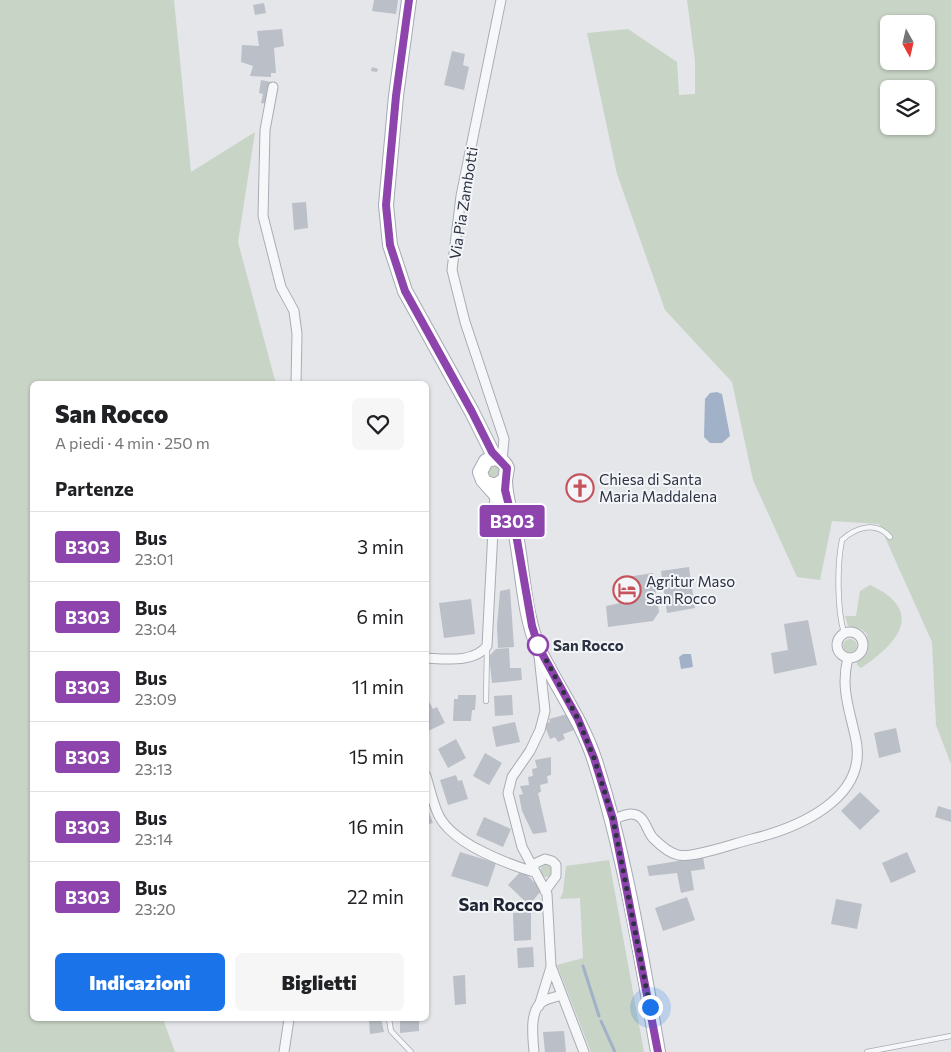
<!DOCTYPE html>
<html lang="it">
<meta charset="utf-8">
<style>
body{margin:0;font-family:Commissioner,sans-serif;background:#f6f6f6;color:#202124;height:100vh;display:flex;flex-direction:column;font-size:19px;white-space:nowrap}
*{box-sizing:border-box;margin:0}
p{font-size:16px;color:#757577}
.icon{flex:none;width:28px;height:28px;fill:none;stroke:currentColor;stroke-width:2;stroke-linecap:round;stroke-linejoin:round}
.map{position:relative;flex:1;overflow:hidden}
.side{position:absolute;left:30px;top:381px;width:399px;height:640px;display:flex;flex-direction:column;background:#fff;border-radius:8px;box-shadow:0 1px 4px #0004}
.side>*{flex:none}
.badge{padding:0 10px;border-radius:4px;font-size:18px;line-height:32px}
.needle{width:32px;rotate:172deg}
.buttons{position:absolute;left:880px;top:15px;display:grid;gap:10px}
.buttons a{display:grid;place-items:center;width:55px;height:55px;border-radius:8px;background:#fff;box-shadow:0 1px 4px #0004;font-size:25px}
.you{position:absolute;width:25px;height:25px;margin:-12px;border:4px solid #fff;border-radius:50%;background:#1a73e8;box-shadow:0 0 0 8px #1a73e833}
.map>.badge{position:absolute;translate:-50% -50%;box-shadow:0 0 0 2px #fff}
h2{padding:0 25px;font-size:19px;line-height:45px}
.round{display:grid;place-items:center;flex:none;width:52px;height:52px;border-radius:8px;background:#f6f6f6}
.head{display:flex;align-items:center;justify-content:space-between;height:85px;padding:0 25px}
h1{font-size:24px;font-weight:800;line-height:38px}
.primary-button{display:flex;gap:10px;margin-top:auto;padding:10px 25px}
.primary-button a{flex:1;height:58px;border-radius:8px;background:#1a73e8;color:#fff;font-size:20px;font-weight:800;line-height:58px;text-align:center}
.primary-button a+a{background:#f6f6f6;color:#202124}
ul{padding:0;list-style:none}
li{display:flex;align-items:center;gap:15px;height:70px;padding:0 25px;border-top:1px solid #e0e0e0}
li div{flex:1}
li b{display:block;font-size:19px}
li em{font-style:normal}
li .badge{min-width:55px;font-weight:700;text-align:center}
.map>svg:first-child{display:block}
.green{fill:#c8d4c5;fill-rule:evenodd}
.water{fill:#a1b1c8}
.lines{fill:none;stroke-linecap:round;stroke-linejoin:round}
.stream{stroke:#a1b1c8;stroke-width:3}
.building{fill:#bbbfc7}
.lane-casing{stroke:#a9acb4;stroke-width:6}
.street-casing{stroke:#a9acb4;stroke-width:11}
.primary-casing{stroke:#a4a9b5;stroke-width:16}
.lane{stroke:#f6f7f9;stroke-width:4.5}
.street{stroke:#f6f7f9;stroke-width:9}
.primary{stroke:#fff;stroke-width:14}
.line-casing{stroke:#fff;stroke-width:11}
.line{stroke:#8e44ad;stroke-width:8}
.walk{stroke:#2c3242;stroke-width:5;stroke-dasharray:0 9}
.stop-dot{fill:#fff;stroke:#8e44ad;stroke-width:2.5}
.labels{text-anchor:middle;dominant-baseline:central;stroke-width:4;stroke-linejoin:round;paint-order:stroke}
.street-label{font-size:15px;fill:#2c3242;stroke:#f3f5f8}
.poi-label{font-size:15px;fill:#2c3242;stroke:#f3f5f8;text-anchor:start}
.stop-label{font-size:15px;font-weight:bold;fill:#2c3242;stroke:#f3f5f8;text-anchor:start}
.quarter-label{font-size:18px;font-weight:bold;fill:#1e2433;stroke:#f3f5f8}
</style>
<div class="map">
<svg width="951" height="1052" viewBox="0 0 951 1052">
<rect width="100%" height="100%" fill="#e4e6ea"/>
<path class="green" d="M0 0H174L191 172 255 132 238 242 276 384H32V1019H163L175 1052H0Z
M687 0H951V764L936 725 932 642 879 524 832 521 820 580 797 577 753 480 732 382 665 310 617 174 587 33 628 29 677 62 679 95 695 94V61ZM889 24H926V61H889ZM889 89H926V126H889Z
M493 464 501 467 499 479H489L486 469Z
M870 585C926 611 898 643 861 668L857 665V662L868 651 867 634 861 629 848 626 845 616H856L860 591Z
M843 646a7 7 0 1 1 14 0a7 7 0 1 1-14 0Z
M609 860 644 1052H591L557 965 583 958 580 898 560 899 563 892 566 866Z
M540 871a6 6 0 1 1 12 0a6 6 0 1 1-12 0Z"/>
<path class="water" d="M717 392 722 394 730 436 722 443H710L704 437 705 399 710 393Z
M683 654H691L693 667 681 669 679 657Z"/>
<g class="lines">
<path class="stream" d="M583 966 599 1016
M601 1021 615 1052"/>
</g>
<path class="building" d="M374 0H398L396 14 372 11Z
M264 3 266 13 255 15 253 5Z
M282 29 284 46 274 48 276 73H271V77L250 76 253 66 241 62 242 45 259 46 257 31Z
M452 51 465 54 463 65 469 67 464 90 444 85Z
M372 67 378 69 377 72 371 71Z
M261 80 271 82 268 104 261 103 263 94 259 93Z
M306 202 308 228 294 230 292 203Z
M587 481 589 492 572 495 570 484Z
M689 567 695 608 667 613 661 571Z
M653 573 659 612 653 621 608 627 606 606 630 601 627 577Z
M510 589 514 647 498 648 497 626 500 591Z
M471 599 475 634 444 638 439 603Z
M808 620 817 665 774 674 771 653 788 650 784 624Z
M509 648 510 668H521L522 680 492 683 489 656 496 649Z
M458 695H476L475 710H472L471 721H453L454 699H458Z
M512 695 513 715 495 716 494 696Z
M426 696 433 709 437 707 445 723 426 732Z
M571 713 577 729 563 734 565 739 558 742 555 737 550 739 544 724 550 722 549 719Z
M515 722 520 742 496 747 492 727Z
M896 728 901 752 879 758 874 733Z
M456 739 466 758 448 768 438 749Z
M485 753 502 763 489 785 473 776Z
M551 757V775L547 776 548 783 540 785 541 792 538 793 547 832 533 834 522 811 519 795 523 794 520 786 529 785 528 777 533 776 532 769 537 768 535 760Z
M456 775 458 781 462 780 468 799 448 805 440 780Z
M860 792 880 811 860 830 841 811Z
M426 805 433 823 426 825Z
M938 806 951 810V822L935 817Z
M484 817 511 829 503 847 476 835Z
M460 852 496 863 488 887 451 876Z
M907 852 916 872 891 883 882 863Z
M703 857 705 869 691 871 694 890 681 893 677 873 649 876 647 866Z
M522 870 542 890 529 905 508 885Z
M687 897 695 920 663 931 655 908Z
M836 899 862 904 857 929 831 924Z
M531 912V940L514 941 513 913Z
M533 947 534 967 518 968 517 948Z
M465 975 466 1004 455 1005 453 976Z
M369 1019H381L384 1032 370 1034Z
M400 1019H419V1031L400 1033Z
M564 1031 566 1052H545L543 1032Z"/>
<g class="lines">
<g class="lane-casing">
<path id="lane" d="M844 633C837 609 837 565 842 540 856 527 876 521 890 537
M486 701 487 647
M389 1019 391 1031 411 1052
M867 1052 951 1036"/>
</g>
<g class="street-casing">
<path id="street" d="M501 0 461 196 452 270 465 322 504 439 502 461
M273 87 265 130 263 216 281 287 294 311 297 334 296 384
M837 645a13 13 0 1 1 26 0a13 13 0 1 1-26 0Z
M539 656 545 711 540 730 530 751 512 777 508 793 522 847 547 894 551 966 584 1052
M426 658C446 659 474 663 487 646L495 492
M426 776C430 789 433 804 439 816 454 844 505 863 534 872
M613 819C618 818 625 814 631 814 645 814 646 830 653 838 659 844 669 853 678 855 692 859 735 843 752 839 797 828 868 799 856 740 850 711 840 688 848 658
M532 869 536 863 545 859 552 861 556 865V876L545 891
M539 1006 551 967
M284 1052 289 1019
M534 1052C533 1038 529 1011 542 1002 548 998 556 997 562 995"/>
</g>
<g class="primary-casing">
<path id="primary" d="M409 0 396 96 386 205 390 245 405 291 472 412 492 452 499 459
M505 480C505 499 512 516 516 535 523 572 524 615 539 650 557 687 582 721 595 761 625 855 641 955 658 1052
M486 483 495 486 505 480 507 468C503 459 495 456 486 461L480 472 483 480 507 507"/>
</g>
<use href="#lane" class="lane"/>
<use href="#street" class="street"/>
<use href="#primary" class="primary"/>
</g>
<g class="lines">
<g class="line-casing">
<path id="line" d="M409 0 396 96 386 205 390 245 405 291 472 412 492 452 507 468 505 490 516 534 532 626 539 648 578 719 594 758 613 819 658 1052"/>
</g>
<use href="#line" class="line"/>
<path class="walk" d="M538 645 578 719 594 758 613 819 650 1007"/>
</g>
<defs>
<g id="church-ring" transform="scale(1.4375)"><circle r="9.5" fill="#f3f5f8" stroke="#c5535b" stroke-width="1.5"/><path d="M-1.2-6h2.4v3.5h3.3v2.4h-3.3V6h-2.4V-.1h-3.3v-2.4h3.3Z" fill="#c5535b"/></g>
<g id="hotel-ring" transform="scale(1.4375)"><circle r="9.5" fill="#f3f5f8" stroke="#c5535b" stroke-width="1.5"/><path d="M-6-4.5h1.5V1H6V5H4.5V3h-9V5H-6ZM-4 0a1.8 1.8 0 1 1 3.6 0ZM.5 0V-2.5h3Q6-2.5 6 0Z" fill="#c5535b"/></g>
</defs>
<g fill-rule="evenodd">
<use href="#church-ring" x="580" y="488"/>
<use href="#hotel-ring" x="627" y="590"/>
</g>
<circle class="stop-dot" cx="538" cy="645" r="10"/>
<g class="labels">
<g class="street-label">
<text transform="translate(463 203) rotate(-81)">Via Pia Zambotti</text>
</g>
<g class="poi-label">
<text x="599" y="479">Chiesa di Santa<tspan x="599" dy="17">Maria Maddalena</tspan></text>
<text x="646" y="581">Agritur Maso<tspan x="646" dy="17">San Rocco</tspan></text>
</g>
<g class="stop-label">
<text x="553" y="645">San Rocco</text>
</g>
<g class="quarter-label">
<text x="501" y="904">San Rocco</text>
</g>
</g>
</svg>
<div class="buttons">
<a><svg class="needle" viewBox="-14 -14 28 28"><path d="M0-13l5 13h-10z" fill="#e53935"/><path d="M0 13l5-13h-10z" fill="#757577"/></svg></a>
<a><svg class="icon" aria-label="layers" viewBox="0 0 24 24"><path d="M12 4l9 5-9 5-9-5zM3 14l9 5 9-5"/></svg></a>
</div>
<div class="you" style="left:650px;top:1007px"></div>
<b class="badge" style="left:512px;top:521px;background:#8e44ad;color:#fff">B303</b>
<section class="side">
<div class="head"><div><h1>San Rocco</h1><p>A piedi · 4 min · 250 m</p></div><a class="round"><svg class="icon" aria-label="heart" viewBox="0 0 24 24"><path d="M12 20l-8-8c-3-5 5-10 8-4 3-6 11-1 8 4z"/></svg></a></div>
<h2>Partenze</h2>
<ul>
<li><span class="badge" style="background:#8e44ad;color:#fff">B303</span><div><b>Bus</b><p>23:01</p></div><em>3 min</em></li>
<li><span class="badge" style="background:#8e44ad;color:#fff">B303</span><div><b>Bus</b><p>23:04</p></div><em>6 min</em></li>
<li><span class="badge" style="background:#8e44ad;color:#fff">B303</span><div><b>Bus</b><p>23:09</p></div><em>11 min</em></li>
<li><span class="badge" style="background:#8e44ad;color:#fff">B303</span><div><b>Bus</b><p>23:13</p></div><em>15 min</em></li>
<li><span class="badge" style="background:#8e44ad;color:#fff">B303</span><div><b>Bus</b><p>23:14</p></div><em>16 min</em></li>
<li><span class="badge" style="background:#8e44ad;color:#fff">B303</span><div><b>Bus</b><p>23:20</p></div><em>22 min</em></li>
</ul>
<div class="primary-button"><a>Indicazioni</a><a>Biglietti</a></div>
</section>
</div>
